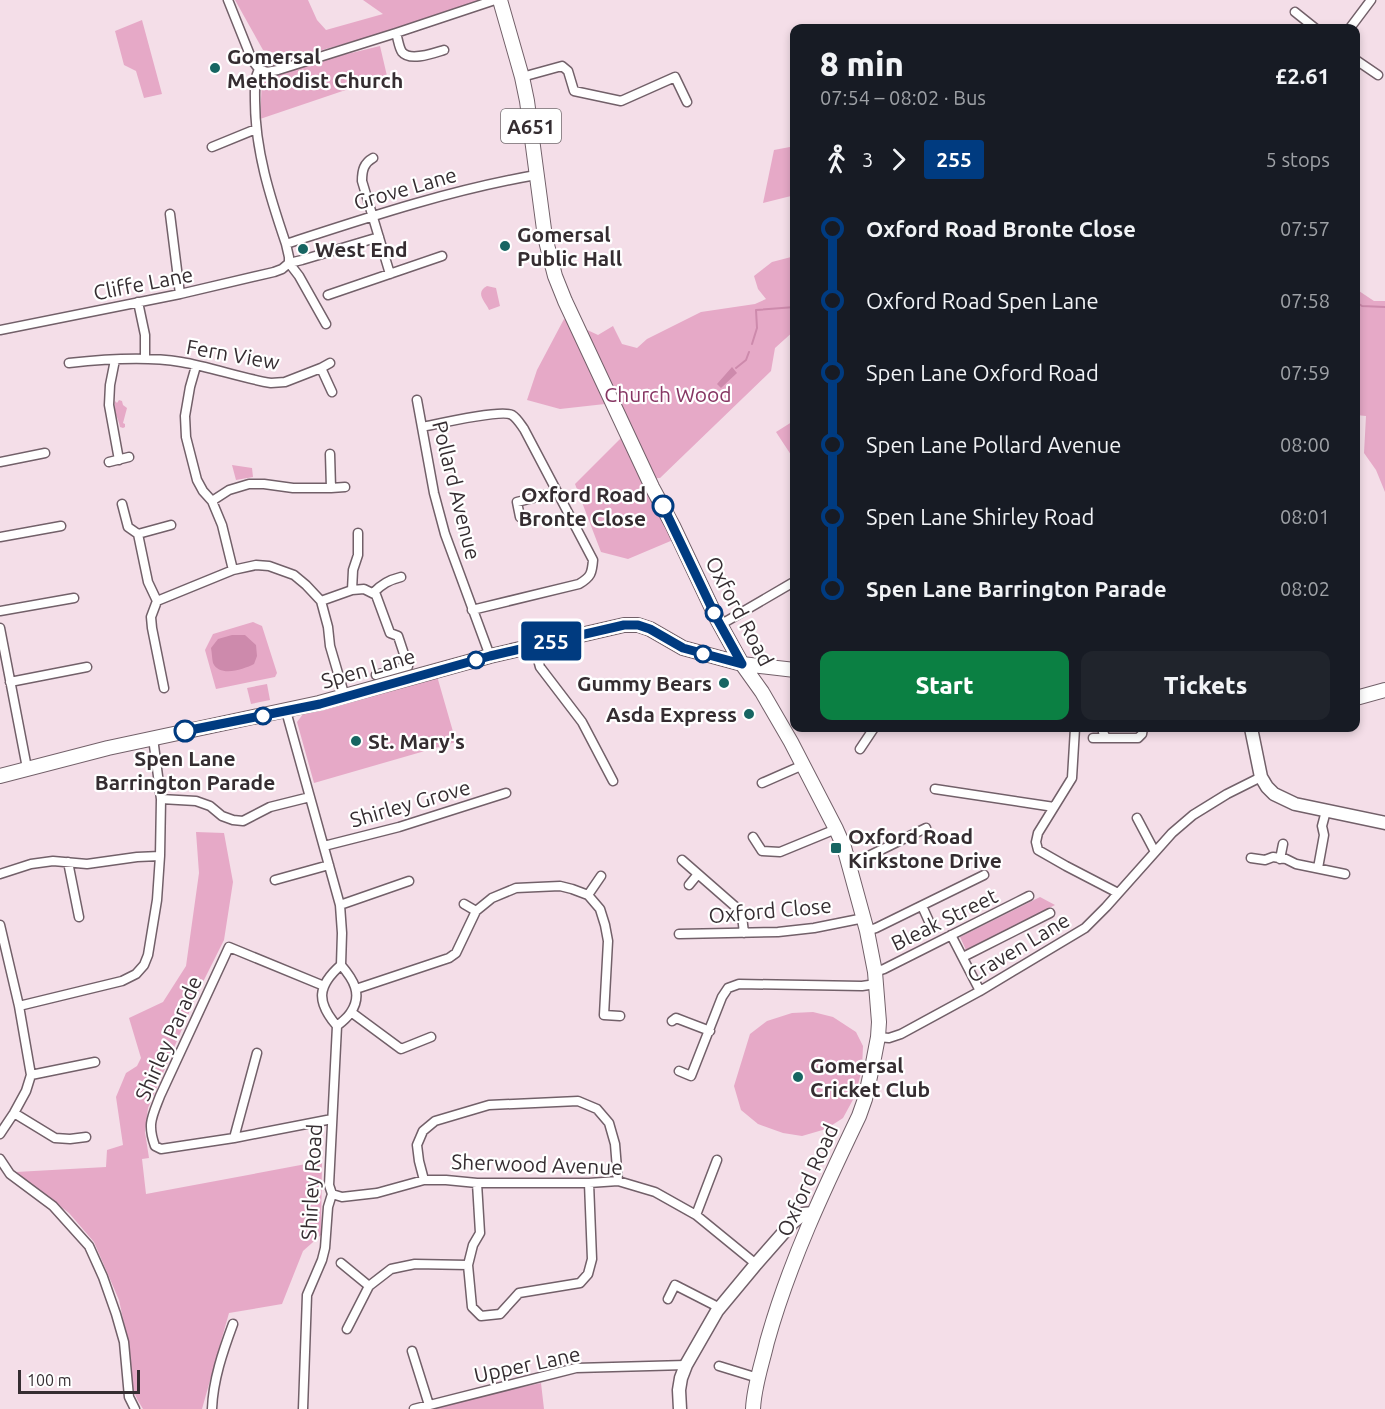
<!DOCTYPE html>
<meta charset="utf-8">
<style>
body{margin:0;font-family:Ubuntu,sans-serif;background:#20242c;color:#f1f3f6;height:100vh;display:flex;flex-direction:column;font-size:22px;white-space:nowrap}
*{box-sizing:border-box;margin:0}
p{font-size:20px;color:#9ea1a6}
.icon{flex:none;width:33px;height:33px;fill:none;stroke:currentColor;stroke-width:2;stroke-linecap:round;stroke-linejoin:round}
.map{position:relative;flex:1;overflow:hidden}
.sheet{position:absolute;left:790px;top:24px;width:570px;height:708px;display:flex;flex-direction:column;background:#171b24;border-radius:12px;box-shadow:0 3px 9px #0003}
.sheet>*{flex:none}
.badge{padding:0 12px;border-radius:4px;font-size:21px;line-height:39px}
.scale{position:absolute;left:18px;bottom:15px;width:122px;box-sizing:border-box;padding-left:6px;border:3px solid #352d31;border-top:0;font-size:16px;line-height:21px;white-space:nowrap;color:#352d31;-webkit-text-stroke:4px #fff;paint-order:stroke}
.map>.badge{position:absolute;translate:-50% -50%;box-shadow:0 0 0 3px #fff}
.legs{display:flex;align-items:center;gap:9px;height:66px;padding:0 30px;font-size:20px}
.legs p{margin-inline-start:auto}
.summary{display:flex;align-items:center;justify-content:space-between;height:102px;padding:0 30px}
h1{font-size:33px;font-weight:800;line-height:45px}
.cta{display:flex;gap:12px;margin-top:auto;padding:12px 30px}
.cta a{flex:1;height:69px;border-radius:12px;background:#0b8043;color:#fff;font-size:24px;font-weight:800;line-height:69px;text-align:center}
.cta a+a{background:#20242c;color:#f1f3f6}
ul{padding:0 30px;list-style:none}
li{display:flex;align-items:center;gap:21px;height:72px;font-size:22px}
li i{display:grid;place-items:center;width:9px;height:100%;margin:0 8px;background:currentColor}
li i::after{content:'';width:15px;height:15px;margin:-8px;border:4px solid;border-radius:50%;background:#171b24}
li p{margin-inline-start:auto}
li:first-child i{background:linear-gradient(#0000 50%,currentColor 0)}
li:last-child i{background:linear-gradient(currentColor 50%,#0000 0)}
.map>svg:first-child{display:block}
.green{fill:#e6a9c7}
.water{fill:#cd8aac}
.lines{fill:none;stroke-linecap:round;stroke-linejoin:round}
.stream{stroke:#cd8aac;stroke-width:2}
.street-casing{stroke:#726069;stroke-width:11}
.secondary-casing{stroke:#726069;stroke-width:15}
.primary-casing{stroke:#726069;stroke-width:16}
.street{stroke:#fff;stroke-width:8}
.secondary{stroke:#fff;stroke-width:12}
.primary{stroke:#fff;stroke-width:14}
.line-1-casing{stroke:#fff;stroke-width:14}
.line-1{stroke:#003b80;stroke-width:9}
.poi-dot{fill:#176562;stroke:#fff;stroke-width:2}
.stop-1-dot{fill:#fff;stroke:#003b80;stroke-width:3}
.labels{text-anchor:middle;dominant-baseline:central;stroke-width:4.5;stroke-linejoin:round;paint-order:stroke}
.shield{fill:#fff;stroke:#726c6f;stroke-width:1.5}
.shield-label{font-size:20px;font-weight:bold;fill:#352d31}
.poi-label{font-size:21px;font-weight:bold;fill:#352d31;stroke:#fff;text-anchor:start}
.street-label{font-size:21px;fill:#352d31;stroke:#fff}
.park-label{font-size:21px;fill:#863663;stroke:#fff}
.stop-label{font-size:21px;font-weight:bold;fill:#352d31;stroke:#fff;text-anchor:end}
</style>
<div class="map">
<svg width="1385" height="1409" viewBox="0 0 1385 1409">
<rect width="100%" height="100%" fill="#f4dee8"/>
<path class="green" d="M235 0H308L317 20 326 30 383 14 363 0H483L446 15 315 52 276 53 263 50Z
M142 20 162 94 144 98 136 71 124 65 115 31Z
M380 46 387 76 260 119 263 61 314 62Z
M795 146V195L763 203 774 150Z
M795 256V330L775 348 771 371 660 478 642 479 673 540 628 559 601 552 575 484 623 436 605 404 560 409 527 400 537 370 564 319 598 335 613 326 622 344 637 348 647 339 701 312 755 304 766 299 758 289 754 276 772 262Z
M487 286 496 288 500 306 489 310C486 302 474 293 487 286Z
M1356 289 1374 301H1385V492L1376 470 1364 453 1366 416 1356 415Z
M119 400 122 401 123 405 127 408 123 423 125 424V427L123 428 120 427C118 416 113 413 115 401L117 403Z
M795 420V461L776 432Z
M232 465 252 468 253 477 236 480Z
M253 622 262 626 277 673 275 677 216 689 205 650 213 634Z
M437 676 456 742 314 783 297 722 303 714Z
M267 684 270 700 251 704 247 688Z
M196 832 224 833 233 882 224 940 198 992 148 1108 145 1132 149 1158 142 1159 146 1194 322 1161 321 1235 303 1251 282 1304 229 1313 202 1409H143L137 1399 132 1387 128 1342 119 1300 94 1242 69 1213 16 1172 106 1167 107 1150 123 1145 116 1097 126 1073 137 1066 141 1058 129 1018 163 1002 186 966 199 873Z
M1040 897 1055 905 966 950 960 937Z
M813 1012 833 1017 856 1032 863 1046 862 1069 855 1096 843 1118 826 1129 802 1136 783 1133 758 1124 741 1110 734 1086 750 1034 767 1021 792 1013Z
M541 1383 544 1409H423Z"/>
<path class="water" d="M732 367 737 373 721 388 717 384Z
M232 635H245L256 645 257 656 254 664C244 669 220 678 213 663 212 659 212 653 211 648L218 639Z"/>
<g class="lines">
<path class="stream" d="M1356 302 1362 306 1385 307
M752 344 757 328 756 310 795 307
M736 368 746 360 749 352"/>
<g class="street-casing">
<path id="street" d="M228 0 252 60 259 69
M1295 12 1315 28
M1350 28 1371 0
M396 33C398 39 399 48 402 52 410 62 434 53 444 50
M1356 60 1378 75
M259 69 267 72 278 70 396 33 495 0
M259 69C254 79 255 90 255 101 255 150 270 197 286 244L289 257V263
M522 77 562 66 568 71 574 91 621 101 675 77 687 102
M212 147 256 129
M373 158C364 163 362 170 362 181L390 274
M170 214 180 294
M286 244C369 217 450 190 536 175
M289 263 302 260 379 237
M289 263 299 276 326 324
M328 295 442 256
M138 302 145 335V359
M0 330 180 294 274 272 282 269 289 263
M115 360 110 385 109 405 119 460
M69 363C105 359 145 356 181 362 211 367 241 378 271 383L285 382 321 368 332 392
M196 366 190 387 185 416 186 437 197 480 203 491 212 501 222 525 233 570
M321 368 330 363
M417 400 434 493 445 534 490 656
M422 427C437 424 502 409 512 415 517 418 521 425 524 429L593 560C592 573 591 577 579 584L472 610
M0 462 45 453
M109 462 129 457
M331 488 345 487
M212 501 229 490 249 484H264L293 488H331L330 454
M122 504 128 527 138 534 148 582 157 601
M520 517 517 502 557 492
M138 534 171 525
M0 537 61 526
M352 590 364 589 376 595 390 633 398 636 408 666 376 675
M373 593C382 584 389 580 401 577
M321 601 352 590 353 570 358 555V533
M0 611 74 598
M720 625 792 583
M0 628 27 768
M534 645 540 667 582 722 613 781
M10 682 87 667
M164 688 152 628 151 617 157 601 233 570 256 565 269 566 294 575 306 585 321 601 328 627 330 646 345 697
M286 711 340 905 342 933 341 965C353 979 363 994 351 1012 348 1017 342 1022 337 1026L329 1185 332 1194 328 1207 325 1248 322 1260 307 1295 303 1409
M1075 728 1072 778 1038 833 1036 842 1038 850 1066 866 1118 893
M1104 728 1103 732 1106 738H1138L1142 734 1143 728
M1093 738H1106
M860 749 874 728
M762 783 803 765
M935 789 1054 807
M161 799 196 801 210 806 222 816 233 820 243 821 270 807 310 797
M1137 818 1155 852
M753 837 762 851 780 852 836 829
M324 846 399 827 506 793
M1251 858 1265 860 1273 857 1286 859 1296 864 1345 874
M1280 859 1283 844
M682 860 738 909 742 916 744 933
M68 862 79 917
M850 865 926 828
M1318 868 1324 835 1322 826 1326 811
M0 874 31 864 53 861 87 864 137 857 160 856
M275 880 329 865
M689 885 698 874
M588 895 601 876
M464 904 476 911
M340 905 409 881
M922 906 932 928
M0 925 19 1006 31 1075 26 1091 14 1113 0 1134
M867 931 876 928 984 875
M679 934 778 932 814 928 864 918
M951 935 980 991
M963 957 1050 913
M875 972 884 969 1029 896
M324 986 229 947 160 1096C152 1117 147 1124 155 1146L161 1149 234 1138 332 1119
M356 989 449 958 456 953 476 911 492 898 516 888 560 886 572 889 588 895 600 909 605 925 608 941 604 1015 620 1016
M19 1006 122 981 136 974 144 965 148 955 157 900 160 856 161 799 153 738
M351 1012 401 1049 431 1037
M672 1021 676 1018 710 1031
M337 1026C316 1002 317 986 341 965
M878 1037 889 1038 901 1034 980 991 1085 928 1106 907 1172 833 1193 815 1227 794 1261 777
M679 1071 691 1076 722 997 728 988 739 984 862 986 876 984
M31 1075 95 1062
M14 1113 55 1138 70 1139 86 1137
M234 1138 257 1053
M0 1159 10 1174 53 1206 89 1246 103 1277 116 1314 124 1342 129 1397 135 1409
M424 1180 419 1161 417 1145 423 1131 435 1121 489 1105 578 1101 597 1109 609 1123 615 1144 618 1181
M477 1183 480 1233 473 1245 468 1265 472 1307 481 1316 500 1314 519 1293 580 1283 588 1274 592 1259 589 1183
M332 1194 342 1197 377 1193 424 1180H446L477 1183H589L618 1181 655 1192 696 1215 756 1264
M696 1215 717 1160
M341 1263 369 1286 391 1269 415 1264 468 1265
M668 1299 675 1285 720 1308
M347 1329 369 1286
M412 1351 429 1405
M719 1366 758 1378
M212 1409C213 1380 223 1351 233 1324
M414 1409 576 1368 686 1365"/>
</g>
<g class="secondary-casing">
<path id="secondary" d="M1251 728 1261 777 1267 787 1274 794 1295 804 1385 823
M680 1409 679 1390 681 1378 686 1365 717 1311 756 1264 792 1223 803 1214 813 1213"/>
</g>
<g class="primary-casing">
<path id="primary" d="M500 0 522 77 527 101 545 237 555 276 565 301 652 487 673 526 717 619 742 664 762 692 791 742 836 829 844 847 867 931 875 972 879 1022 878 1037 873 1063 865 1099 859 1116C824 1189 789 1263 767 1342 762 1364 754 1386 753 1409
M1356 698 1385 690
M0 776 108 748 319 703 490 656 624 625H638L650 629 683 648 742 664 795 670"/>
</g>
<use href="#street" class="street"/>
<use href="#secondary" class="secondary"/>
<use href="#primary" class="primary"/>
</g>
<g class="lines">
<g class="line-1-casing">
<path id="line-1" d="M185 731 320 704 490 656 624 625H638L650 629 683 648 742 664 717 619 663 506"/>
</g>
<use href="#line-1" class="line-1"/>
</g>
<g class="poi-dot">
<circle cx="215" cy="68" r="6"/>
<circle cx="505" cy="246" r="6"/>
<circle cx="303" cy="249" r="6"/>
<circle cx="724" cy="683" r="6"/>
<circle cx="749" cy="714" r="6"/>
<circle cx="356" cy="741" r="6"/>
<rect x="830" y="842" width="12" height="12" rx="3"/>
<circle cx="798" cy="1077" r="6"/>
</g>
<g class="stop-1-dot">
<circle cx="663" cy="506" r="10"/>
<circle cx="714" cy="613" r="8"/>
<circle cx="703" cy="654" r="8"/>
<circle cx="476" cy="660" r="8"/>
<circle cx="263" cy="716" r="8"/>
<circle cx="185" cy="731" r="10"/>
</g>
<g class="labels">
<rect class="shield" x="501" y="109" width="60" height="34" rx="4.5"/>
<g class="shield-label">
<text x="531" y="126">A651</text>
</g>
<g class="poi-label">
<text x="227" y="56">Gomersal<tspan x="227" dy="24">Methodist Church</tspan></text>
<text x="517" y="234">Gomersal<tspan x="517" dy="24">Public Hall</tspan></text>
<text x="315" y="249">West End</text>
<text x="712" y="683" text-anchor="end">Gummy Bears</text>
<text x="737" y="714" text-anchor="end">Asda Express</text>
<text x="368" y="741">St. Mary's</text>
<text x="848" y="836">Oxford Road<tspan x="848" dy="24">Kirkstone Drive</tspan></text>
<text x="810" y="1065">Gomersal<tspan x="810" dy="24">Cricket Club</tspan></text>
</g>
<g class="street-label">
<text transform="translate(405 188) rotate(-16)">Grove Lane</text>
<text transform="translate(143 283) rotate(-11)">Cliffe Lane</text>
<text transform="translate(233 354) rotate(10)">Fern View</text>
<text transform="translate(457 490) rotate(76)">Pollard Avenue</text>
<text transform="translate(740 611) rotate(62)">Oxford Road</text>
<text transform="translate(368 668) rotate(-16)">Spen Lane</text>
<text transform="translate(410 803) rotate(-16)">Shirley Grove</text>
<text transform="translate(770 910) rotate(-5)">Oxford Close</text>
<text transform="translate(944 919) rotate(-26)">Bleak Street</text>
<text transform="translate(1018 947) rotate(-31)">Craven Lane</text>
<text transform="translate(168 1038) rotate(-66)">Shirley Parade</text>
<text transform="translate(537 1164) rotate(2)">Sherwood Avenue</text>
<text transform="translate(807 1180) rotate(-66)">Oxford Road</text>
<text transform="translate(311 1182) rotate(-87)">Shirley Road</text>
<text transform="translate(527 1364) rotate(-12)">Upper Lane</text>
</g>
<g class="park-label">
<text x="668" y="394">Church Wood</text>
</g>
<g class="stop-label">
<text x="646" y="494">Oxford Road<tspan x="646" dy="24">Bronte Close</tspan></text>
<text x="185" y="758" text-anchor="middle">Spen Lane<tspan x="185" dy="24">Barrington Parade</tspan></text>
</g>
</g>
</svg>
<div class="scale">100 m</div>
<b class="badge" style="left:551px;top:641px;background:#003b80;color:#fff">255</b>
<section class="sheet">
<div class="summary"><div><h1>8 min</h1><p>07:54 – 08:02 · Bus</p></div><b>£2.61</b></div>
<div class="legs"><svg class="icon" aria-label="walk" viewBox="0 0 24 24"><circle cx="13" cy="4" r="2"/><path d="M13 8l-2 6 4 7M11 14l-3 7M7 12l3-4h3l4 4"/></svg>3<svg class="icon" aria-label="forward" viewBox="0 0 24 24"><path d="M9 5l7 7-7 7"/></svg><b class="badge" style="background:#003b80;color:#fff">255</b><p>5 stops</p></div>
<ul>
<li><i style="color:#003b80"></i><b>Oxford Road Bronte Close</b><p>07:57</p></li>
<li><i style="color:#003b80"></i><span>Oxford Road Spen Lane</span><p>07:58</p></li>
<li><i style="color:#003b80"></i><span>Spen Lane Oxford Road</span><p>07:59</p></li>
<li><i style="color:#003b80"></i><span>Spen Lane Pollard Avenue</span><p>08:00</p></li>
<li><i style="color:#003b80"></i><span>Spen Lane Shirley Road</span><p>08:01</p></li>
<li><i style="color:#003b80"></i><b>Spen Lane Barrington Parade</b><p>08:02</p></li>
</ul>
<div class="cta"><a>Start</a><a>Tickets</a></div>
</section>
</div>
